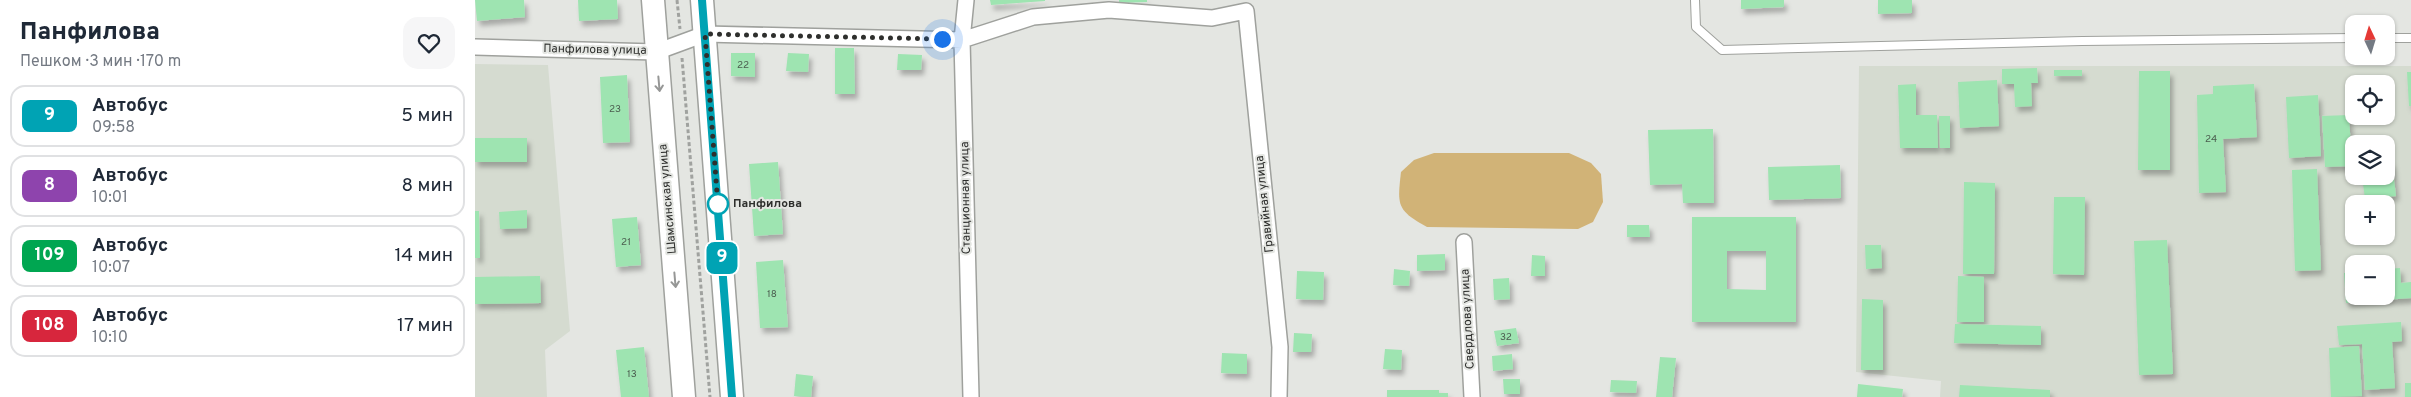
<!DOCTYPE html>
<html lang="ru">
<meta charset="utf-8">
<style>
body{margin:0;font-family:Overpass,sans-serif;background:#f6f6f7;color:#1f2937;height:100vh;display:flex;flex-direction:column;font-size:19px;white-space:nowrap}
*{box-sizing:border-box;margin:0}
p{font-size:16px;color:#747a83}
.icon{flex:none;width:28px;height:28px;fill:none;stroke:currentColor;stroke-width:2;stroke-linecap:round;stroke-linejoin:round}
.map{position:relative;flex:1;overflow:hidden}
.details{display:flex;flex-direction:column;background:#fff;width:475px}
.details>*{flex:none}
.badge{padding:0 10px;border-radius:8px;font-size:18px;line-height:32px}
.needle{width:32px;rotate:356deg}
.controls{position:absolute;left:1870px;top:15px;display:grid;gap:10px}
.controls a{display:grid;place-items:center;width:50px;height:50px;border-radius:10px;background:#fff;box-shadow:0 1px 4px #0004;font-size:25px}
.you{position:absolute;width:25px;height:25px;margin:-12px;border:4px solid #fff;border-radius:50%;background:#1a73e8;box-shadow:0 0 0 8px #1a73e833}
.map>.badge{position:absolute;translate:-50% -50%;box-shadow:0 0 0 2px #fff}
.round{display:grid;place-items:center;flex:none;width:52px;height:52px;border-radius:15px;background:#f6f6f7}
.headline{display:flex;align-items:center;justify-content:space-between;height:85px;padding:0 20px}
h1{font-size:24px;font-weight:800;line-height:38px}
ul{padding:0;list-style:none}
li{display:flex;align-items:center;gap:15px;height:62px;margin:0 10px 8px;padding:0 10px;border:2px solid #e0e1e3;border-radius:15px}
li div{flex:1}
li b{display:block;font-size:19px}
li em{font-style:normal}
li .badge{min-width:55px;font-weight:700;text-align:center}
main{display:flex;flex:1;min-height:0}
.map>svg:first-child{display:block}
.built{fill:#d5dbd0;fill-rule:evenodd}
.green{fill:#d1b377}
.building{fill:#9ee4b1;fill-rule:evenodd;filter:url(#shadow)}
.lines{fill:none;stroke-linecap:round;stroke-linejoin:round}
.lane-casing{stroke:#9fa19d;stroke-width:10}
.street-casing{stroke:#9fa19d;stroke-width:18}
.secondary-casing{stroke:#9fa19d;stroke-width:25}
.path{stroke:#a0a29f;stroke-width:3;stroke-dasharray:4 2.5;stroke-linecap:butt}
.lane{stroke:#fff;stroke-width:8}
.street{stroke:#fff;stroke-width:15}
.secondary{stroke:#fff;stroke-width:22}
.oneway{stroke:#969796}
.line-casing{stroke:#fff;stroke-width:11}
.line{stroke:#00a3b4;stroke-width:8}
.walk{stroke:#2e2f2d;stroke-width:5;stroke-dasharray:0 9}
.stop-dot{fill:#fff;stroke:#00a3b4;stroke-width:2.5}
.labels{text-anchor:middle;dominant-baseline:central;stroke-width:4;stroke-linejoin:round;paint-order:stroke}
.number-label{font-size:10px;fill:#4a5c4e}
.street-label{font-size:12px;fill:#2e2f2d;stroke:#e4e6e2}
.stop-label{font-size:12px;font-weight:bold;fill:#2e2f2d;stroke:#e4e6e2;text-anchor:start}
</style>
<main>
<section class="details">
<div class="headline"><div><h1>Панфилова</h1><p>Пешком · 3 мин · 170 m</p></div><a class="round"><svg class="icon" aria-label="heart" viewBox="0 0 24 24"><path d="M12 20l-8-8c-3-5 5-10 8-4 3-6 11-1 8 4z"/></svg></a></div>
<ul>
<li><span class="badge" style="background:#00a3b4;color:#fff">9</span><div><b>Автобус</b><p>09:58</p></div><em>5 мин</em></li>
<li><span class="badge" style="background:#8e44ad;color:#fff">8</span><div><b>Автобус</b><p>10:01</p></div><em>8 мин</em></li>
<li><span class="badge" style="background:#00a651;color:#fff">109</span><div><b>Автобус</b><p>10:07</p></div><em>14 мин</em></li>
<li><span class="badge" style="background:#d7263d;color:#fff">108</span><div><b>Автобус</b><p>10:10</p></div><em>17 мин</em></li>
</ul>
</section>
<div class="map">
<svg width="1936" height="397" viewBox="0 0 1936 397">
<defs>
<filter id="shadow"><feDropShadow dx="3" dy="5" stdDeviation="2.5" flood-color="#0004"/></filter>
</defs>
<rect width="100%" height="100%" fill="#e4e6e2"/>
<path class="built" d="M0 64 73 65 95 331 70 350 72 397H0Z
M1384 66H1936V397H1465L1466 381 1381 372ZM1879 84H1911V116H1879ZM1879 144H1911V176H1879ZM1879 204H1911V236H1879ZM1879 264H1911V296H1879Z"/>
<path class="green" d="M959 153H1094L1116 163 1126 174 1128 202 1118 222 1103 229 952 227C922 210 922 206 926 172L939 160Z"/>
<path class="building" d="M0 0H49L50 17 2 21Z
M103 0H142L143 19 104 21Z
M515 0H570V1L516 5Z
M644 0H672V2L644 3Z
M1266 0H1309V7L1266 9Z
M1403 0H1437V13L1403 14Z
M360 48H379L380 94H360Z
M256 53H280V77L256 76Z
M313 53 334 54 333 72 311 71Z
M423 54 447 55 446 70H422Z
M1562 68 1563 83H1556L1557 106 1540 107 1539 84H1527V69Z
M1579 70H1607V76H1579Z
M1664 71H1695V170H1663Z
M1932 72H1936V106H1934Z
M152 75 155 142 128 143 125 77Z
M1522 80 1524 126 1485 128 1483 82Z
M1441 84V115H1462L1463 148H1425L1423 85Z
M1779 84 1782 137 1748 139 1751 192 1724 193 1722 95 1738 94V86Z
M1843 95 1846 156 1814 158 1811 97Z
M1874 115 1877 166 1850 167 1847 116Z
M1464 116H1475V148H1465Z
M1238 129 1239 203H1208L1207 184 1175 185 1173 130Z
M0 138H52V162H0Z
M303 162 308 234 279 236 274 164Z
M1917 162 1921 196 1890 199 1887 176H1911V163Z
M1365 165 1366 198 1294 200 1293 167Z
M1842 169 1846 270 1820 271 1817 170Z
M1489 182 1520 183 1519 274H1488Z
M1579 197H1610L1609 275 1578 274Z
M52 210V228L25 229 24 212Z
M0 211H4L5 258H0Z
M162 217 166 265 141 267 137 219Z
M1217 217H1321V322H1217ZM1252 251H1291V290L1252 289Z
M1152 225H1174L1175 237H1152Z
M1692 240 1698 374 1664 375 1659 241Z
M1390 245H1406L1407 268 1391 269Z
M970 254V270L942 271V255Z
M1057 255 1070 256V276H1056Z
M308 260 313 327 285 328 281 262Z
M1925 268 1926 283 1936 282V298L1871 303 1869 273 1879 272V296H1911V269Z
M919 269 935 271 934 286 918 285Z
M822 271 849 272 848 300 821 299Z
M65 276 66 303 0 304V277Z
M1483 276 1509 277V322H1482Z
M1034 278 1035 299 1019 300 1018 279Z
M1387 299 1408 300V370H1386Z
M1926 322 1927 341 1917 342 1920 388 1890 390 1887 344 1864 345 1862 326Z
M1480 324 1566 326V345L1479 343Z
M1041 328 1044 343 1022 346 1019 331Z
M819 333 837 334 836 352H818Z
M1884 346 1887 396 1856 397 1854 348Z
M169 347 174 397H146L141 350Z
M910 349 927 350 926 370 908 369Z
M747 353 772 354V374L746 373Z
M1037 354 1038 369 1018 371 1017 356Z
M1185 357 1201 358 1197 397H1181Z
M321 374 338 376 336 397 319 396Z
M1028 379H1045V394H1029Z
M1136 380 1162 381 1161 393 1135 392Z
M1930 383H1936V397H1930Z
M1383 384 1428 389 1427 397H1382Z
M1485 385 1575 390V397H1484Z
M912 390H964V393H973V397H912Z"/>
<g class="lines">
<g class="lane-casing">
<path id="lane" d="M1220 0 1221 27 1247 50 1607 41 1879 38
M1911 38H1936"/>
</g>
<g class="street-casing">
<path id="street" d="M491 0 487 40 496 397
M0 47 181 52 230 34 487 40 558 17 634 10 737 18 771 11 805 347 804 397
M989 242 997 397"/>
</g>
<g class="secondary-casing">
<path id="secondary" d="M178 0 209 397
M227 0 257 397"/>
</g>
<path class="path" d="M202 0 205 29
M207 58 235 397"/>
<use href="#lane" class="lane"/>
<use href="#street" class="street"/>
<use href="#secondary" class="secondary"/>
</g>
<defs><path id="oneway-shaft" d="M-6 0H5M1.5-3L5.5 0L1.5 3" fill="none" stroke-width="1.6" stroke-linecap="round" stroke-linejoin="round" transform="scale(1.25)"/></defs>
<g class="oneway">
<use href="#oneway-shaft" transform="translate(184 84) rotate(85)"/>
<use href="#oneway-shaft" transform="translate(200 280) rotate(85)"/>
</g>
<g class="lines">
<g class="line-casing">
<path id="line" d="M227 0 257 397"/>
</g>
<use href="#line" class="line"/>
<path class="walk" d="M243 204V206L230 34 467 39"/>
</g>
<circle class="stop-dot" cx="243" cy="204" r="10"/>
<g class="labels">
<g class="number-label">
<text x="268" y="65">22</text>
<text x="140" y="109">23</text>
<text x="1736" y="139">24</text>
<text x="151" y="242">21</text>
<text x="297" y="294">18</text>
<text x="1031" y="337">32</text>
<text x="157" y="374">13</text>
</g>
<g class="street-label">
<text transform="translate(120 50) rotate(1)">Панфилова улица</text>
<text transform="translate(491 198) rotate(-91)">Станционная улица</text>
<text transform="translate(193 199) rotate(-95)">Шамсинская улица</text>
<text transform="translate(790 204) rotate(-96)">Гравийная улица</text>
<text transform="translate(993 319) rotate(-93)">Свердлова улица</text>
</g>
<g class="stop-label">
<text x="258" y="204">Панфилова</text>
</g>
</g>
</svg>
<div class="controls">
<a><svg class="needle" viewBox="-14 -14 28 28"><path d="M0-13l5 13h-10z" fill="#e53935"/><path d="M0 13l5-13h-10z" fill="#747a83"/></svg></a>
<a><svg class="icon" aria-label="locate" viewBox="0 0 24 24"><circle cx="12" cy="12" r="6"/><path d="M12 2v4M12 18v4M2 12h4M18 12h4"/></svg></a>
<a><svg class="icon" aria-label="layers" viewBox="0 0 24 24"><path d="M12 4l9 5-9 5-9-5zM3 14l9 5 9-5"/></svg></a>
<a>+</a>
<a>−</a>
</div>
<div class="you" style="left:467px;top:39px"></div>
<b class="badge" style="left:247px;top:258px;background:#00a3b4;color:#fff">9</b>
</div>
</main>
